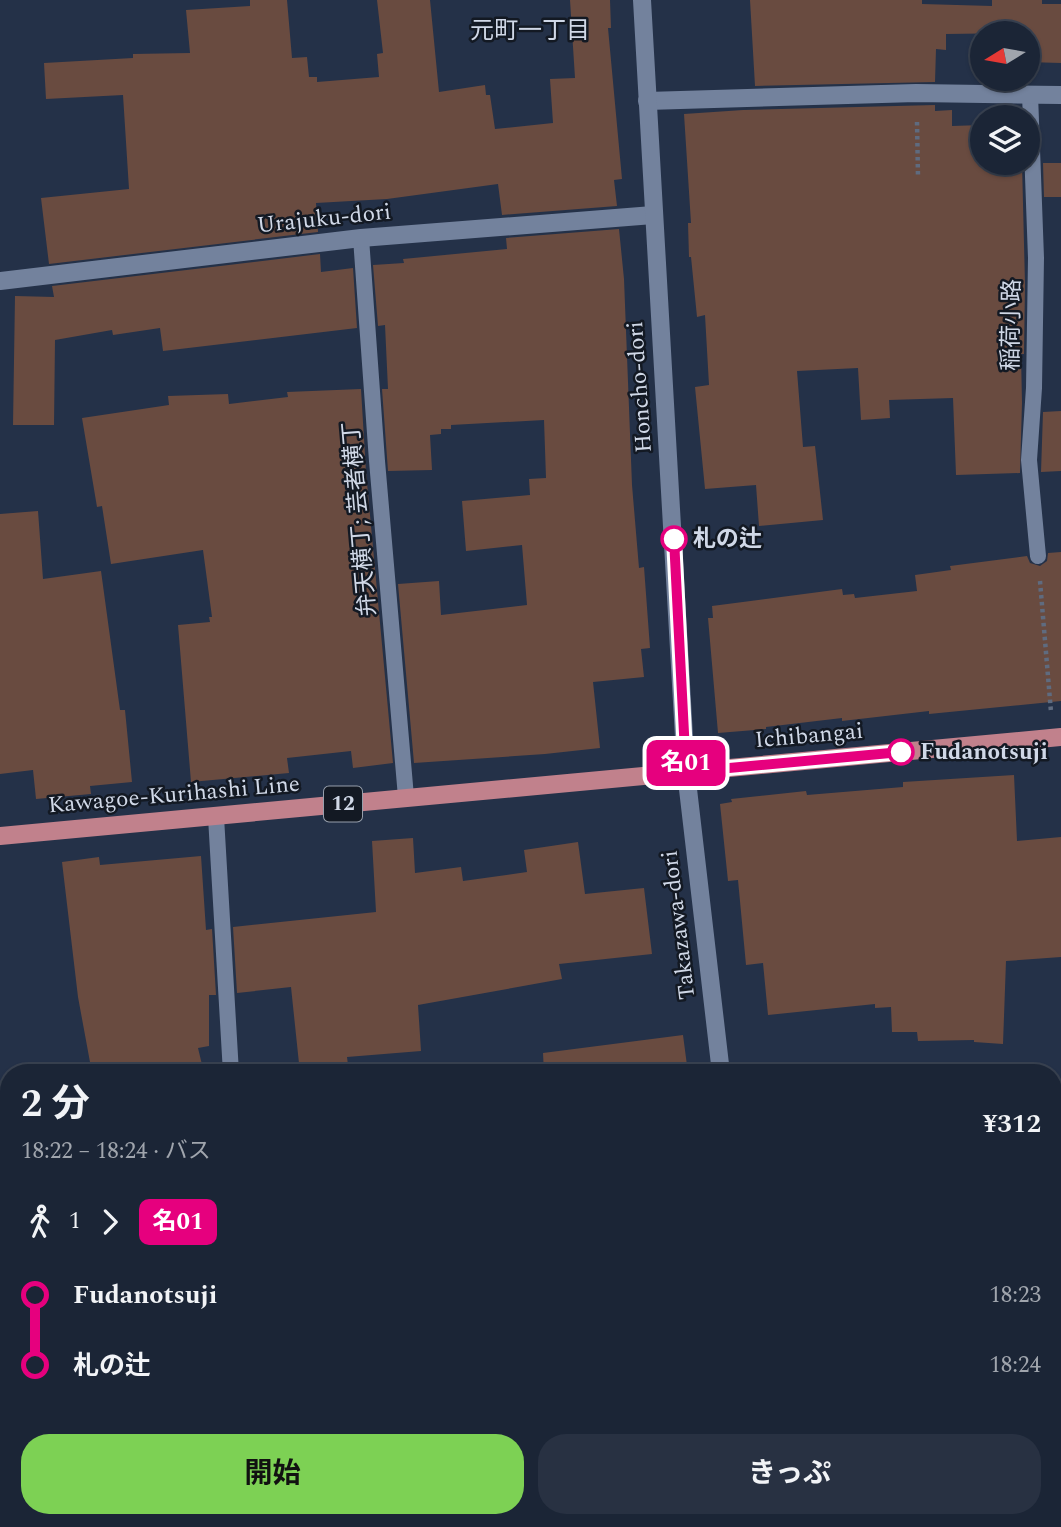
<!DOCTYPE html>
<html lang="ja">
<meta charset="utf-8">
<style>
body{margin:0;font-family:Spectral,"Noto Sans JP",serif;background:#283142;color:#f1f3f6;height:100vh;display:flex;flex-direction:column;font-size:26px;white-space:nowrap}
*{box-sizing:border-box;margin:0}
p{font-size:23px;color:#a0a5ad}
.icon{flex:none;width:38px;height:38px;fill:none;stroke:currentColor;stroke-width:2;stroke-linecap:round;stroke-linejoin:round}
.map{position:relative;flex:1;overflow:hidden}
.side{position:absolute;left:0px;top:1064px;width:1062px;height:464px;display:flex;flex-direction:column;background:#1b2536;border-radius:28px 28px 0 0;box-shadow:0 2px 5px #0004,0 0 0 2px #394251}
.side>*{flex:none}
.badge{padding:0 14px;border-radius:10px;font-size:24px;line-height:46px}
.needle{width:46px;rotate:259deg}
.controls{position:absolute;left:970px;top:21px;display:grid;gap:14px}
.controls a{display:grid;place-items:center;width:70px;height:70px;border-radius:50%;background:#1b2536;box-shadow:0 2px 5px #0004,0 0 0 2px #394251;font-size:35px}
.map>.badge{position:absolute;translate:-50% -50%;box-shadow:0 0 0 4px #fff}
.legs{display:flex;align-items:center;gap:10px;height:77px;padding:0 21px;font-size:23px}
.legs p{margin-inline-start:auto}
.head{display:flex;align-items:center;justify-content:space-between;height:119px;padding:0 21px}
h1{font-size:38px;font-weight:700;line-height:52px}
.action{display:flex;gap:14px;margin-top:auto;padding:14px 21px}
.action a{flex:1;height:80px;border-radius:28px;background:#7dd154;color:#111;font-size:28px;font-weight:700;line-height:80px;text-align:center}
.action a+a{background:#283142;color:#f1f3f6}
ul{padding:0 21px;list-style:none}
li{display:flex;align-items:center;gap:24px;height:70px;font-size:26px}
li i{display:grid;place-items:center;width:10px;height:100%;margin:0 9px;background:currentColor}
li i::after{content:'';width:18px;height:18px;margin:-9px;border:5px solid;border-radius:50%;background:#1b2536}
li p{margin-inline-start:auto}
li:first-child i{background:linear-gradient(#0000 50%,currentColor 0)}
li:last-child i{background:linear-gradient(currentColor 50%,#0000 0)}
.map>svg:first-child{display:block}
.green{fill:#445a38}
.building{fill:#694b40}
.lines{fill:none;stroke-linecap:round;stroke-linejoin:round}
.path{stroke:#5f6b7f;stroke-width:4.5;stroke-dasharray:3.5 3.5;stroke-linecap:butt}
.lane{stroke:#73829d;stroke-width:16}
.street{stroke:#73829d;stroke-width:18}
.secondary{stroke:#73829d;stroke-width:18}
.primary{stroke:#c1818c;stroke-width:18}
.line-1-casing{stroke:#fff;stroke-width:16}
.line-1{stroke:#e6007e;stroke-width:10}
.stop-1-dot{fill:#fff;stroke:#e6007e;stroke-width:3.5}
.labels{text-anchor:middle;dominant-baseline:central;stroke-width:5;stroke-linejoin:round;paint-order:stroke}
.shield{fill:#131923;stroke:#979fac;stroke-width:2}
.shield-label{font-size:21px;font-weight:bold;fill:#d0d8e7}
.street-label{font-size:23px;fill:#d0d8e7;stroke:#131923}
.stop-label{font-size:23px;font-weight:bold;fill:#d0d8e7;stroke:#131923;text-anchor:start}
.neighbourhood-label{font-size:24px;fill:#d0d8e7;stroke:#131923}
</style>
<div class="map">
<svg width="1061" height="1527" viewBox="0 0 1061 1527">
<rect width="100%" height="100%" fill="#243148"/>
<path class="green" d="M0 1354 9 1380V1423L0 1427Z"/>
<path class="building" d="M250 0H287L292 58 307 57 309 77H317V82L379 77 377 54 383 53 377 0H430L439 92 485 85 486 95H490L495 129 553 123 550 79 575 78 570 0H610L611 28H608L622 179 614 180 617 206 502 215 498 184 387 199 316 203 318 232 49 264 41 198 129 189 123 95 46 99 44 63 133 58V54L190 53 186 10 250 6Z
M750 0H922V4L992 6V0H1042V4H1061V63L1027 62V33L946 34V50L936 49 935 82 755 86Z
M935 105V111L952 110V126L982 125V163H1022L1025 284 1024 354H1021L1022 403 1020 473 956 475 953 398 889 400 890 418 861 420 858 368 797 371 803 447 815 446 823 520 759 526 756 485 705 489 695 387 709 385 705 315 697 317 691 257H689L688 223H691L684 114 743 110Z
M1043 163H1061V197H1044Z
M619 229 624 279 632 485 639 568 644 567 650 648 641 649 644 677 593 682 600 748 545 754 414 763 398 584 439 581 441 615 527 605 522 545 466 551 462 501 530 495 529 479 546 478 544 420 451 425V429H441V434L430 435 432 470 388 471 382 389H388L385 325 378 326 373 265 404 263 403 259 507 249 506 238Z
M320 254 321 272 353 268 357 328 163 351 160 328 113 335 112 330 55 340 54 425H13L15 296 54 297 52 286Z
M361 389 366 472 393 763 353 768 351 751 287 758 289 773 191 782 178 625 210 622 209 617H212L203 550 111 564 102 506 97 507 82 418 169 405 168 396 228 394 229 404 288 397 287 392Z
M1061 411V471L1041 472 1043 412Z
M38 511 43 579 101 571 120 710H125L132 782 90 786 91 794 36 799 33 770 0 774V514Z
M1061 552V701L929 714V711L842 721V718L766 727V729L718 733 708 618H713L712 606 842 589 843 595 854 594 855 598 917 591 915 575 951 570 950 566 1027 556 1030 563 1040 566 1047 561 1048 553Z
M1014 775 1017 841 1061 837V957L1006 961 1003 1044 974 1042V1040L918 1041 917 1032H892L891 1007 875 1008V1004L768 1015 763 963 746 965 738 880 728 881 720 804 732 802 731 799 806 791 807 795 903 787V782Z
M413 838 415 873 461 867 463 881 527 872 524 850 578 842 585 894 644 888 652 954 559 964 562 979 418 1005 421 1051 347 1057 349 1073H300L291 987 237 993 233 927 376 912 372 841Z
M201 856 206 930 212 929 216 995H209V1046L198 1048 204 1073H92L78 997 62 862 99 857 100 865Z
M683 1035 688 1073H544L543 1053Z"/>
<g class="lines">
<path class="path" d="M917 122 918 177
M1040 581 1051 712"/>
<path class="lane" d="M1030 94 1036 258 1034 388 1029 460 1038 556
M361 238 377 461 406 797
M216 817 231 1073
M0 1441 9 1438
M240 1519 242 1527"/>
<path class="street" d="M647 101 916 93 1061 95
M0 281 361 238 653 215
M1054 1471 1061 1470"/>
<path class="secondary" d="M642 0 686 772 721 1073
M772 1519V1527"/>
<path class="primary" d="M0 836 1061 737"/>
</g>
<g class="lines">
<g class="line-1-casing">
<path id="line-1" d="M674 539 686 772 901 752"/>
</g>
<use href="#line-1" class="line-1"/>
</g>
<g class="stop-1-dot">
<circle cx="674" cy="539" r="12"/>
<circle cx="901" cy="752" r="12"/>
</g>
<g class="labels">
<rect class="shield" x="324" y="786.5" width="38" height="35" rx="5"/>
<g class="shield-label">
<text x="343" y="804">12</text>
</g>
<g class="street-label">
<text transform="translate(324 219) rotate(-6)">Urajuku-dori</text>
<text transform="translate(1012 325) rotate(-89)">稲荷小路</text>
<text transform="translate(640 387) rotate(-94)">Honcho-dori</text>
<text transform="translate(360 519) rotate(-95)">弁天横丁; 芸者横丁</text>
<text transform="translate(809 736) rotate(-5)">Ichibangai</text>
<text transform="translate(174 795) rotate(-5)">Kawagoe-Kurihashi Line</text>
<text transform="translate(679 925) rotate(-97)">Takazawa-dori</text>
</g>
<g class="stop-label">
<text x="693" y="539">札の辻</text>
<text x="920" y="752">Fudanotsuji</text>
</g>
<g class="neighbourhood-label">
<text x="530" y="31">元町一丁目</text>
</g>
</g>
</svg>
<div class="controls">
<a><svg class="needle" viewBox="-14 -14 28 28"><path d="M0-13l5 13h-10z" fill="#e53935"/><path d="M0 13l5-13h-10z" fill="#a0a5ad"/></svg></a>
<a><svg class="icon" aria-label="layers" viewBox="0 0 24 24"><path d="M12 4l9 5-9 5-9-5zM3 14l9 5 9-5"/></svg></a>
</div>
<b class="badge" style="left:686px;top:763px;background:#e6007e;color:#fff">名01</b>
<section class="side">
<div class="head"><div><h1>2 分</h1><p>18:22 – 18:24 · バス</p></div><b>¥312</b></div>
<div class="legs"><svg class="icon" aria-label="walk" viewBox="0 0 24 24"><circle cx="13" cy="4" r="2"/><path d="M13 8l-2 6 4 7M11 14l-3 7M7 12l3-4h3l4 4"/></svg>1<svg class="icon" aria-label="forward" viewBox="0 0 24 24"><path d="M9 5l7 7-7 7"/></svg><b class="badge" style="background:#e6007e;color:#fff">名01</b></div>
<ul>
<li><i style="color:#e6007e"></i><b>Fudanotsuji</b><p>18:23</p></li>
<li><i style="color:#e6007e"></i><b>札の辻</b><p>18:24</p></li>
</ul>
<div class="action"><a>開始</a><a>きっぷ</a></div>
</section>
</div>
